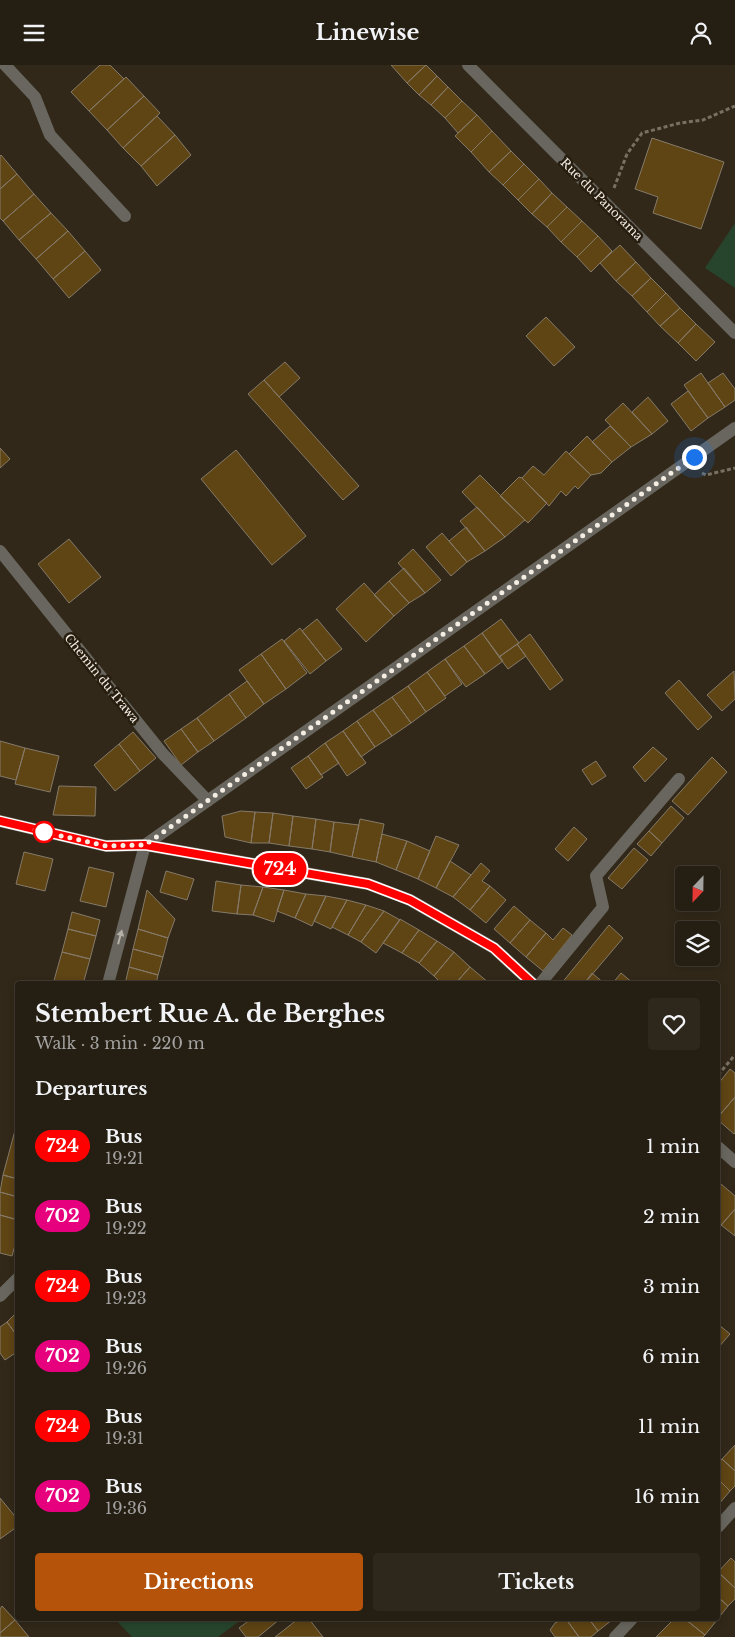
<!DOCTYPE html>
<meta charset="utf-8">
<style>
body{margin:0;font-family:"Libre Baskerville",serif;background:#2d271c;color:#f1f3f6;height:100vh;display:flex;flex-direction:column;font-size:19px;white-space:nowrap}
*{box-sizing:border-box;margin:0}
p{font-size:16px;color:#a3a2a0}
.icon{flex:none;width:28px;height:28px;fill:none;stroke:currentColor;stroke-width:2;stroke-linecap:round;stroke-linejoin:round}
.map{position:relative;flex:1;overflow:hidden}
.sheet{position:absolute;left:15px;top:916px;width:705px;height:640px;display:flex;flex-direction:column;background:#251e13;border-radius:5px;box-shadow:0 2px 8px #0003,0 0 0 1px #423c33}
.sheet>*{flex:none}
.badge{padding:0 10px;border-radius:16px;font-size:18px;line-height:32px}
.needle{width:32px;rotate:202deg}
.fabs{position:absolute;left:675px;top:801px;display:grid;gap:10px}
.fabs a{display:grid;place-items:center;width:45px;height:45px;border-radius:5px;background:#251e13;box-shadow:0 2px 8px #0003,0 0 0 1px #423c33;font-size:25px}
.you{position:absolute;width:25px;height:25px;margin:-12px;border:4px solid #fff;border-radius:50%;background:#1a73e8;box-shadow:0 0 0 8px #1a73e833}
.map>.badge{position:absolute;translate:-50% -50%;box-shadow:0 0 0 2px #fff}
h2{padding:0 20px;font-size:19px;line-height:45px}
.round{display:grid;place-items:center;flex:none;width:52px;height:52px;border-radius:5px;background:#2d271c}
.summary{display:flex;align-items:center;justify-content:space-between;height:85px;padding:0 20px}
h1{font-size:24px;font-weight:700;line-height:38px}
.button{display:flex;gap:10px;margin-top:auto;padding:10px 20px}
.button a{flex:1;height:58px;border-radius:5px;background:#b45309;color:#fff;font-size:20px;font-weight:700;line-height:58px;text-align:center}
.button a+a{background:#2d271c;color:#f1f3f6}
ul{padding:0;list-style:none}
li{display:flex;align-items:center;gap:15px;height:70px;padding:0 20px}
li div{flex:1}
li b{display:block;font-size:19px}
li em{font-style:normal}
li .badge{min-width:55px;font-weight:700;text-align:center}
header{display:flex;justify-content:space-between;align-items:center;height:65px;padding:0 20px;background:#251e13;font-size:22px;font-weight:700}
.map>svg:first-child{display:block}
.green{fill:#27452c}
.building{fill:#5f4414;stroke:#857a69}
.lines{fill:none;stroke-linecap:round;stroke-linejoin:round}
.path{stroke:#787063;stroke-width:3;stroke-dasharray:4 2.5;stroke-linecap:butt}
.minor{stroke:#68665e;stroke-width:12}
.oneway{fill:#b5b0a8}
.line-casing{stroke:#fff;stroke-width:11}
.line{stroke:#f00;stroke-width:8}
.walk{stroke:#f4ede4;stroke-width:5;stroke-dasharray:0 9}
.stop-dot{fill:#fff;stroke:#f00;stroke-width:2.5}
.labels{text-anchor:middle;dominant-baseline:central;stroke-width:5;stroke-linejoin:round;paint-order:stroke}
.street-label{font-size:12px;fill:#f4ede4;stroke:#271e10}
</style>
<header><svg class="icon" aria-label="menu" viewBox="0 0 24 24"><path d="M4 6h16M4 12h16M4 18h16"/></svg>Linewise<svg class="icon" aria-label="person" viewBox="0 0 24 24"><circle cx="12" cy="8" r="4"/><path d="M4 21q1-7 8-7t8 7"/></svg></header>
<div class="map">
<svg width="735" height="1572" viewBox="0 0 735 1572">
<rect width="100%" height="100%" fill="#312819"/>
<path class="green" d="M735 158V223L705 203Z
M115 1554H242L218 1572H132Z"/>
<path class="building" d="M100 0H110L124 14 89 46 71 27Z
M391 0H426L407 18Z
M426 0 437 11 419 30 407 18Z
M437 11 448 22 431 40 419 30Z
M126 12 144 31 107 65 89 46Z
M448 22 462 36 445 53 431 40Z
M144 31 160 48 123 83 107 65Z
M462 36 477 50 458 68 445 53Z
M477 50 492 66 471 87 455 71Z
M157 51 175 70 141 101 123 83Z
M492 66 511 86 489 107 471 87Z
M175 70 191 90 157 121 141 101Z
M652 73 724 97 701 164 653 148 658 132 635 124Z
M511 86 524 99 503 120 489 107Z
M1 90 17 109 0 124V91Z
M524 99 539 114 518 135 503 120Z
M17 109 34 129 3 156 0 153V124Z
M539 114 552 128 532 149 518 135Z
M552 128 567 142 547 162 532 149Z
M34 129 51 148 19 175 3 156Z
M567 142 582 156 561 177 547 162Z
M51 148 68 166 36 194 19 175Z
M582 156 598 171 577 192 561 177Z
M68 166 85 186 53 214 36 194Z
M598 171 612 186 591 207 577 192Z
M620 180 636 197 616 216 600 198Z
M85 186 101 205 69 233 53 214Z
M636 197 651 213 632 231 616 216Z
M651 213 666 228 647 247 632 231Z
M666 228 680 243 660 261 647 247Z
M680 243 696 259 678 278 660 261Z
M546 252 575 282 554 301 526 271Z
M696 259 715 277 696 296 678 278Z
M285 297 300 313 279 332 264 315Z
M701 308 725 342 708 353 684 320Z
M723 308 735 324V335L725 342 708 318Z
M264 315 359 421 343 435 248 329Z
M688 326 708 353 691 366 671 339Z
M648 332 668 356 652 369 632 347Z
M623 338 652 369 631 382 605 355Z
M610 361 631 382 612 397 592 377Z
M587 371 612 397 601 408 591 410 569 389Z
M0 383 10 394 0 403Z
M236 385 306 471 272 500 201 414Z
M566 386 591 410 578 424 575 421 566 431 561 426 549 441 522 413 533 401 544 410Z
M480 410 525 455 505 472 462 427Z
M519 412 522 413 547 438 528 458 500 431Z
M477 442 505 472 485 486 460 456Z
M466 462 485 486 467 497 449 476Z
M442 468 467 497 451 511 426 482Z
M69 474 101 512 69 538 38 499Z
M413 484 441 515 425 528 398 498Z
M404 503 425 528 409 538 389 516Z
M389 516 409 538 394 551 374 530Z
M364 518 394 551 366 577 336 544Z
M317 554 342 584 326 596 302 566Z
M501 554 519 578 499 592 482 568Z
M300 563 326 596 310 609 284 576Z
M482 568 503 596 485 609 464 581Z
M530 569 563 615 550 625 517 579Z
M282 574 307 608 286 624 261 589Z
M517 579 526 591 508 604 499 592Z
M464 581 485 609 466 622 445 594Z
M261 589 286 624 264 639 239 605Z
M445 594 462 619 445 631 427 607Z
M734 606 735 634 722 646 707 630Z
M427 607 446 633 426 647 408 621Z
M679 615 712 652 698 665 665 628Z
M247 616 264 639 246 653 229 629Z
M408 621 426 647 411 658 392 632Z
M229 629 246 653 214 676 197 653Z
M392 632 411 658 392 671 373 645Z
M373 645 392 671 375 682 357 656Z
M197 653 214 676 198 687 181 664Z
M357 656 375 682 361 692 343 666Z
M181 664 198 687 181 700 164 676Z
M343 666 366 698 347 711 325 678Z
M133 667 156 693 140 706 119 679Z
M0 676 25 683 16 715 0 711Z
M325 678 339 698 321 710 308 691Z
M119 679 140 706 115 726 94 700Z
M653 682 667 694 645 717 633 702Z
M25 683 59 691 50 727 15 719Z
M308 691 323 712 306 724 291 703Z
M712 692 727 707 688 750 672 736Z
M596 696 606 711 592 720 582 705Z
M59 721 96 722 95 751 53 750Z
M671 741 684 753 662 778 649 766Z
M241 746 255 747 251 778 225 772 222 751Z
M255 747 273 748 269 778H251Z
M273 748 293 751 289 781 269 778Z
M293 751 316 754 312 784 289 781Z
M316 754 334 757 330 787 312 784Z
M360 754 384 759 376 797 352 792Z
M334 757 359 760 352 792 330 787Z
M574 762 587 774 568 796 555 784Z
M649 766 662 778 651 791 637 779Z
M382 769 407 776 396 805 376 797Z
M436 771 459 780 436 823 418 814Z
M407 776 430 786 418 814 396 805Z
M634 783 648 795 622 824 608 813Z
M24 787 53 794 45 826 16 819Z
M450 796 471 810 453 832 436 823Z
M481 798 490 806 482 816 490 821 470 845 453 832Z
M89 802 114 808 106 842 80 836Z
M166 806 194 814 187 835 160 827Z
M216 816 241 820 237 849 212 846Z
M241 820 263 822 253 850 237 849Z
M490 821 506 835 486 858 470 845Z
M263 822 284 825 274 857 253 850Z
M147 825 175 854 168 873 138 864Z
M284 825 306 829 295 853 277 846Z
M306 829 326 831 312 861 295 853Z
M326 831 347 835 331 864 314 856Z
M347 835 366 840 348 870 332 862Z
M366 840 384 846 361 877 348 870Z
M514 841 530 855 510 878 494 864Z
M384 846 400 855 376 888 361 877Z
M72 847 100 855 96 871 68 864Z
M400 854 419 865 402 888 383 878Z
M530 855 546 868 526 892 510 878Z
M609 860 623 873 584 919H561Z
M563 863 572 870 543 906 526 892 546 868 553 875Z
M68 864 96 871 90 894 62 887Z
M138 864 168 873 163 892 133 884Z
M419 865 437 876 419 898 402 888Z
M437 876 454 887 434 911 419 898Z
M133 884 163 892 158 910 129 902Z
M62 887 90 894 83 919H53Z
M454 887 470 902 455 919H442L434 911Z
M129 902 158 910 156 919H125Z
M470 902 489 918 488 919H455Z
M592 908 605 919H584Z
M621 908 633 918 612 919Z
M730 1004 735 1008V1032L718 1052V1019Z
M735 1032V1068L734 1069 718 1055V1052Z
M17 1058 18 1059V1114L3 1110Z
M3 1110 18 1114V1132L0 1127Z
M721 1119 735 1131V1144L718 1164V1124Z
M0 1127 18 1132V1155L0 1150Z
M735 1144V1171L721 1160Z
M0 1150 18 1155V1169L12 1191 0 1188Z
M18 1246V1272L7 1257Z
M7 1257 18 1272V1286L5 1295 0 1288V1262Z
M718 1259 730 1269 718 1283Z
M735 1380V1406L722 1394Z
M722 1394 735 1406V1421L730 1426 718 1414V1399Z
M718 1414 730 1426 719 1439 718 1438Z
M0 1433 18 1455V1461L0 1474Z
M731 1493 735 1497V1523L718 1507Z
M718 1507 735 1523V1534L728 1541 718 1532Z
M718 1532 728 1541 717 1555 716 1554H718Z
M2 1541 15 1555 0 1568V1544Z
M251 1554H280L258 1572H246L239 1563Z
M298 1554H309L323 1572H275Z
M563 1554H566L579 1572H555L550 1565 555 1558Z
M566 1554H589L598 1566 591 1572H579Z
M589 1554H611L612 1555 598 1566Z
M674 1554H685L705 1570 703 1572H656Z
M685 1554H716L717 1555 705 1570Z
M15 1555 29 1572H0V1568Z"/>
<g class="lines">
<path class="path" d="M614 123 627 89 642 68 680 58 703 55 735 41
M702 408 706 410 735 403
M718 1010 735 990"/>
<path class="minor" d="M5 0 35 32 50 70 125 151
M468 0 735 268
M0 486 163 689 208 736
M0 756 106 781 145 780 368 819 410 835 494 883 533 919
M108 919 145 780 735 363
M540 919 603 842 596 811 679 714
M718 1082 735 1097
M0 1231 18 1213
M718 1462 735 1443
M615 1572 632 1554"/>
</g>
<defs><path id="oneway-solid" d="M-6-.8H1V-3.2L6.5 0L1 3.2V.8H-6Z" transform="scale(1.25)"/></defs>
<use class="oneway" href="#oneway-solid" transform="translate(120 872) rotate(-75)"/>
<g class="lines">
<g class="line-casing">
<path id="line" d="M0 756 106 781 145 780 368 819 410 835 494 883 533 919"/>
</g>
<use href="#line" class="line"/>
<path class="walk" d="M44 767 35 765 106 781 145 780 694 392"/>
</g>
<circle class="stop-dot" cx="44" cy="767" r="10"/>
<g class="labels">
<g class="street-label">
<text transform="translate(602 134) rotate(45)">Rue du Panorama</text>
<text transform="translate(102 613) rotate(51)">Chemin du Trawa</text>
</g>
</g>
</svg>
<div class="fabs">
<a><svg class="needle" viewBox="-14 -14 28 28"><path d="M0-13l5 13h-10z" fill="#e53935"/><path d="M0 13l5-13h-10z" fill="#a3a2a0"/></svg></a>
<a><svg class="icon" aria-label="layers" viewBox="0 0 24 24"><path d="M12 4l9 5-9 5-9-5zM3 14l9 5 9-5"/></svg></a>
</div>
<div class="you" style="left:694px;top:392px"></div>
<b class="badge" style="left:280px;top:804px;background:#f00;color:#fff">724</b>
<section class="sheet">
<div class="summary"><div><h1>Stembert Rue A. de Berghes</h1><p>Walk · 3 min · 220 m</p></div><a class="round"><svg class="icon" aria-label="heart" viewBox="0 0 24 24"><path d="M12 20l-8-8c-3-5 5-10 8-4 3-6 11-1 8 4z"/></svg></a></div>
<h2>Departures</h2>
<ul>
<li><span class="badge" style="background:#f00;color:#fff">724</span><div><b>Bus</b><p>19:21</p></div><em>1 min</em></li>
<li><span class="badge" style="background:#e6007e;color:#fff">702</span><div><b>Bus</b><p>19:22</p></div><em>2 min</em></li>
<li><span class="badge" style="background:#f00;color:#fff">724</span><div><b>Bus</b><p>19:23</p></div><em>3 min</em></li>
<li><span class="badge" style="background:#e6007e;color:#fff">702</span><div><b>Bus</b><p>19:26</p></div><em>6 min</em></li>
<li><span class="badge" style="background:#f00;color:#fff">724</span><div><b>Bus</b><p>19:31</p></div><em>11 min</em></li>
<li><span class="badge" style="background:#e6007e;color:#fff">702</span><div><b>Bus</b><p>19:36</p></div><em>16 min</em></li>
</ul>
<div class="button"><a>Directions</a><a>Tickets</a></div>
</section>
</div>
